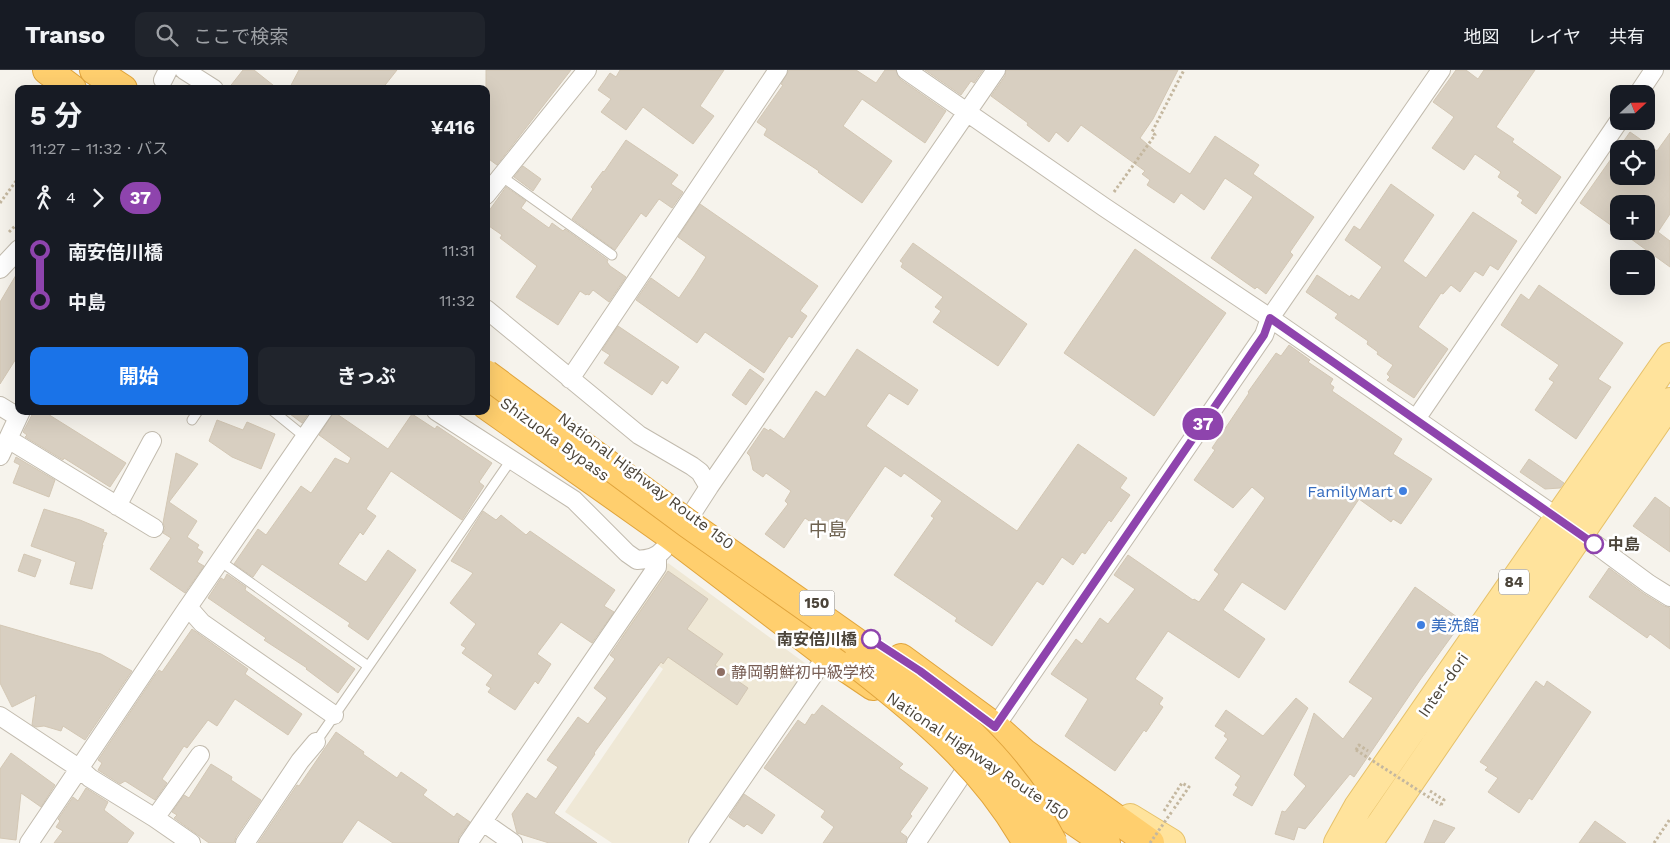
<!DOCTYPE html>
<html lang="ja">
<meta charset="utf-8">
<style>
body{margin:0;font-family:"Work Sans","Noto Sans JP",sans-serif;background:#20242c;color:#f1f3f6;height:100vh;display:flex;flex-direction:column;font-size:19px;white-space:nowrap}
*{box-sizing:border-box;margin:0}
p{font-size:16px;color:#9ea1a6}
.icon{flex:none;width:28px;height:28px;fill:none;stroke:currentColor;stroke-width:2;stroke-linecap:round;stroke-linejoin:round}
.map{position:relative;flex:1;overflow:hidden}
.drawer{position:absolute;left:15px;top:15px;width:475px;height:330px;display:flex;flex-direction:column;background:#171b24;border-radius:10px;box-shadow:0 5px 20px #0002}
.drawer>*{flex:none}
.badge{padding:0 10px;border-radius:16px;font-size:18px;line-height:32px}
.needle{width:32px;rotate:68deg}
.buttons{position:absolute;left:1610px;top:15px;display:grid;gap:10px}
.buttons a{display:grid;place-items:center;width:45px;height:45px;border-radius:10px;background:#171b24;box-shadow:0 5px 20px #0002;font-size:25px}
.map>.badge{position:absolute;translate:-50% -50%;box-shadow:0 0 0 2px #fff}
.legs{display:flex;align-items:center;gap:8px;height:55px;padding:0 15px;font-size:16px}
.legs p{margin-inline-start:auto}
.summary{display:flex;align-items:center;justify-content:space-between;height:85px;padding:0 15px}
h1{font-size:28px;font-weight:700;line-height:38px}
.button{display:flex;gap:10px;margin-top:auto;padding:10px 15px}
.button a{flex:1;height:58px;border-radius:10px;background:#1a73e8;color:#fff;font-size:20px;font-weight:700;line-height:58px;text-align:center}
.button a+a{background:#20242c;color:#f1f3f6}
ul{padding:0 15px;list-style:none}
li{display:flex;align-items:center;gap:18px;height:50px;font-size:19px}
li i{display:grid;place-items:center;width:8px;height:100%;margin:0 6px;background:currentColor}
li i::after{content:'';width:12px;height:12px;margin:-6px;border:4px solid;border-radius:50%;background:#171b24}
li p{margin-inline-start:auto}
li:first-child i{background:linear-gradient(#0000 50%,currentColor 0)}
li:last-child i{background:linear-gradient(currentColor 50%,#0000 0)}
header{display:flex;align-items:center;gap:30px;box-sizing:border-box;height:70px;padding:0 25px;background:#171b24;border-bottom:1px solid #363941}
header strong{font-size:24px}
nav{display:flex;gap:28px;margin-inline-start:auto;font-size:18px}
.search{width:350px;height:45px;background:#20242c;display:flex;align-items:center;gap:12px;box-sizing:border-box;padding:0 18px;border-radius:10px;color:#9ea1a6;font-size:19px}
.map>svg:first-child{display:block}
.education{fill:#efe8d6}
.building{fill:#d8cfc1;stroke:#d3c7b4;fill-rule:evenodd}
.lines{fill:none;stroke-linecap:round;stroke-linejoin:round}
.lane-casing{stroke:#c2bbae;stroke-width:11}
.street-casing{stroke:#c2bbae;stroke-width:20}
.primary-casing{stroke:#e6c16a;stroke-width:30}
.highway-casing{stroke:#e0a43c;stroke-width:30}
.path{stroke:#c4b79f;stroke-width:3;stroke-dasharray:2.5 2.5;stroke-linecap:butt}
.lane{stroke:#fff;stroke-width:9}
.street{stroke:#fff;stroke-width:18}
.primary{stroke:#ffe39c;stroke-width:28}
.highway{stroke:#ffcf6e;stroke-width:28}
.highway-bridge-casing{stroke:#e0a43c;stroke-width:30;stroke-linecap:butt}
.path-bridge{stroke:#c4b79f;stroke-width:3;stroke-dasharray:2.5 2.5;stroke-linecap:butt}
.highway-bridge{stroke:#ffcf6e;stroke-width:28}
.line-1-casing{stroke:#fff;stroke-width:11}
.line-1{stroke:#8e44ad;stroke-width:8}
.shop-dot{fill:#3f7fe0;stroke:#fff;stroke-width:2}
.stop-1-dot{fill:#fff;stroke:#8e44ad;stroke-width:2.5}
.education-dot{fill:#8d6e63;stroke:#fff;stroke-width:2}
.labels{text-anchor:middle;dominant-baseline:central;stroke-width:5;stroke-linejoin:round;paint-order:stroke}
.shield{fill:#fff;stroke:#817c74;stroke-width:1}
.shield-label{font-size:15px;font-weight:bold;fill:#4b4439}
.street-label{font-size:16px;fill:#4b4439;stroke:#fff}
.shop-label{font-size:16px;fill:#366cbe;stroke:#fff;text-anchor:end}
.stop-label{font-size:16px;font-weight:bold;fill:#4b4439;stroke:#fff;text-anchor:start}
.education-label{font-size:16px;fill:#785e54;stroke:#fff;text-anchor:start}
.quarter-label{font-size:19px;fill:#6e6250;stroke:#fff}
</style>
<header>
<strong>Transo</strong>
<div class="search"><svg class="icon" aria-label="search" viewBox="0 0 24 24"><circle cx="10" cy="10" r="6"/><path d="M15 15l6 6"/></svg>ここで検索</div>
<nav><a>地図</a><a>レイヤ</a><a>共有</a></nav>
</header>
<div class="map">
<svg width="1670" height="773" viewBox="0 0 1670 773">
<rect width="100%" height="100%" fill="#f6f3ec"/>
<path class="education" d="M668 493 809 596 686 773H612L565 742 663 599 618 565Z"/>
<path class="building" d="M243 0H254L278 19H228Z
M299 0H397L382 19H289Z
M486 0H571L497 95 486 87Z
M620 0H724L700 36 714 46 693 74 643 37 626 60 601 42 611 29 598 20 610 3 616 7Z
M789 0H856L876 13 885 0H896L900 9 946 41 925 73 862 29 843 56 892 91 862 133 818 102 819 101 764 65 767 59 757 52 783 15 781 14Z
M925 0H983L974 13 971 11 961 25Z
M1006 0H1178L1153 49 1140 68 1154 80 1190 104 1215 66 1259 95 1253 104 1314 147 1290 182 1293 185 1266 224 1257 217 1255 219 1211 188 1253 127 1225 108 1204 140 1181 123 1174 133 1147 115 1150 110 1142 104 1145 101 1081 55 1068 72 1056 62 1049 72 1027 55 1028 53 991 26 1005 6Z
M1456 0H1466L1478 9 1484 0H1535L1496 57 1514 69 1512 72 1561 107 1536 144 1521 133 1523 130 1517 126 1520 122 1498 107 1501 102 1475 84 1464 100 1432 78 1454 47 1433 32Z
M1630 62 1657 81 1670 63V144L1658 162 1670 171V197L1620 161H1646V134H1619V161L1580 133ZM1619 79H1646V106H1619Z
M626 70 678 105 671 114 683 122 672 138 659 129 646 147 641 143 615 180 572 149 593 119 591 117 603 101 604 102Z
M523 96 541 109 533 121 514 107Z
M1391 114 1434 145 1403 191 1426 208 1473 142 1517 171 1498 200 1490 195 1483 206 1475 201 1460 222 1451 215 1443 224 1441 223 1418 257 1448 279 1414 328 1387 310 1390 307 1387 304 1393 295 1377 284 1378 282 1367 274 1368 271 1335 248 1338 244 1306 222 1317 205 1350 227 1351 225 1359 230 1382 197 1345 170 1354 156 1360 160Z
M506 117 526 131 521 138 549 158 552 153 563 161 565 159 608 190 607 192 610 196 626 207 609 232 593 220 589 225 587 224 586 225 580 221 558 255 516 227 537 196 500 168 502 165 486 154V145Z
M700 134 818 216 800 241 807 246 792 268 789 266 764 303 705 262 697 273 636 230 651 208 679 228 694 206 706 187 678 167Z
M913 173 1027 254 998 296 933 252 941 241 935 237 943 227 901 197 903 193 900 191Z
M1135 179 1226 243 1154 346 1064 283Z
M19 200V284L0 314V232Z
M1539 215 1623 273 1598 309 1611 317 1576 369 1535 340 1554 312 1549 309 1559 295 1501 255 1521 224 1529 230Z
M618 256 679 297 667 314 662 310 652 325 604 293 610 285 602 280Z
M1289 275 1310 290 1308 292 1333 309 1330 314 1334 317 1332 321 1402 369 1393 384 1432 409 1401 454 1393 449 1391 452 1359 429 1285 540 1242 512 1223 540 1265 569 1239 608 1168 561 1135 609 1163 628 1159 634 1163 637 1146 662 1144 660 1115 701 1065 666 1088 629 1051 604 1076 569 1082 574 1100 548 1108 554 1135 519 1114 505 1128 485 1193 530 1194 529 1199 532 1219 504 1214 500 1265 428 1252 417 1233 438 1194 410 1215 380 1212 378 1249 323 1248 322 1258 308 1276 283 1281 286Z
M857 279 918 320 908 335 889 323 866 356 1017 461 1078 374 1127 408 1120 418 1130 425 1111 452 1109 450 1085 484 1082 482 1073 495 1062 487 1043 515 1037 511 992 576 955 551 957 548 894 505 934 448 931 446 942 431 904 403 901 407 885 396 835 469 805 448 784 478 765 464 788 434 785 431 791 421 766 403 763 407 753 400 750 386 747 383 764 358 769 361 770 359 784 369 816 321 825 327Z
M750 299 764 309 746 335 732 325Z
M34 341H43L126 393 110 417 64 388 63 390 25 367 27 365 23 362Z
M286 341H310L302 353Z
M334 342 388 379 412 344 435 359 437 356 492 393 479 412 484 416 462 450 391 401 366 439 376 446 363 465 360 462 338 494 366 512 388 480 416 500 368 570 348 556 350 553 262 494 253 507 234 494 258 459 266 465 301 416 311 423 335 388 348 394 351 388 319 365Z
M217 350 243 360 247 352 275 364 261 399 232 387 209 371Z
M176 383 198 394 169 432 197 451 187 467 199 475 197 478 203 482 197 492 204 496 185 523 150 499 171 468 163 463 165 458 163 453Z
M16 387 55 410 49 427 13 413 20 395 14 392Z
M1529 389 1564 413 1560 418 1545 419 1520 402Z
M1655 427 1670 438V482L1633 456Z
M44 439 80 450 104 460 103 462 107 463 102 475H103L92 519 70 514 76 492 31 476Z
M483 441 496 450 501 445 526 465 530 461 615 520 604 536 614 542 592 573 561 552 537 584 551 594 538 614 535 611 515 640 488 622 491 618 486 615 493 605 462 583 466 578 461 575 476 554 450 533 473 503 451 491Z
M24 484 41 490 35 507 18 501Z
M1609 498 1643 523 1664 536 1670 538V579L1650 564 1647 568 1589 527Z
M668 501 708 529 687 559 723 584 715 595 748 618 737 635 668 587 663 594 661 592 594 683 595 684 554 743 597 773H549L517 763 512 744 527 723 536 729 558 697 547 690 578 647 588 654 607 628 594 618 615 589 610 585Z
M227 504 246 517 245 520 355 599 338 623 306 599 307 598 264 570 266 568 208 528 221 508 224 510Z
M1415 517 1457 547 1449 558 1454 563 1420 610 1354 707 1350 704 1305 759 1298 757 1294 770 1275 764 1282 741 1285 742 1306 716 1294 705 1314 643 1343 669 1373 628 1349 612Z
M0 555 101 584 132 601 85 670 63 656 61 661 44 656 36 657 32 655 36 625 12 637 0 613Z
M192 559 248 599 245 604 302 644 288 665 235 629 217 656 208 650 187 678 184 676 162 709 167 713 155 730 125 711 120 714 98 700 102 693 98 690 155 605 159 600 162 602Z
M1536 611 1544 617 1547 611 1591 642 1532 730 1529 728 1519 743 1488 722 1498 708 1485 700 1488 697 1480 692Z
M1296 628 1308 638 1252 736 1233 725 1238 717 1235 715 1241 706 1215 688 1228 669 1224 666 1226 663 1215 656 1226 640 1263 666Z
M822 635 903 694 899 698 928 718 910 744 912 746 900 762 907 767 905 773H823L834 757 821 747 825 741 764 698 798 650 805 655 812 644 814 645Z
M336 662 364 682 363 684 397 708 401 702 427 720 423 725 454 747 457 743 470 752 459 767 458 773H393L358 750 342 773H258L297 715 299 716Z
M11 683 55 715 41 737 21 723 16 770 0 768V699Z
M211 694 232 707 231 710 261 730 236 767 234 773H209L174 748 177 745 172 742 184 725 189 728Z
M86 718 108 732 104 740 134 763 127 773H54L63 761 56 757 60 751 58 749 73 727 78 731Z
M744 724 775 745 762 764 747 754 744 757 729 747Z
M1434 750 1455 758 1444 773H1424Z
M1595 751 1626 773H1579Z"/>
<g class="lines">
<g class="lane-casing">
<path id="lane" d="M501 106 612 185
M273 341 305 367
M192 350 198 341
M220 491 368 596
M316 672 511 390"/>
</g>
<g class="street-casing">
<path id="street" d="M184 0 214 19
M906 0 1104 137 1270 248 1580 463 1649 514 1670 527
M163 10 168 0
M1638 24 1654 0
M486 125 587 0
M0 199 19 179
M486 239 639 365 692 396 700 402 709 417 689 448
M570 309 778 0
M0 336 18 347
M436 341 574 430 627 483 637 490C649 489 656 488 664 479
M1416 349 1619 51
M8 369 154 458
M0 386 21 341
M709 417 996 0
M117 436 152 371
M188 537 202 553 334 645
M0 646 80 699 90 708 155 748 191 773
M995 657 1264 265 1270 248 1441 0
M155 748 200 685
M483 752 513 773
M29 773 184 543 323 341
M245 773 300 691 316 672
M468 773 657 497V486
M698 773 827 585
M916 773 974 687"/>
</g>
<g class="primary-casing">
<path id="primary" d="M1130 748 1171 773
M1338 773 1358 737 1670 287
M1368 773 1670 332"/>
</g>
<g class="highway-casing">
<path id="highway" d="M47 0 72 19
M94 0 123 19
M486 335 671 466 827 585 873 616
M901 588 995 657 1024 683 1150 773
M1011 708 1106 773"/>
</g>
<path class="path" d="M1114 122 1155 65 1152 62 1184 0
M0 133 19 107
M9 162 19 152
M1356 680 1359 675 1368 681
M1430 721 1444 730 1441 735
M1164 741 1182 713 1189 717 1173 740
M1654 773 1670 749"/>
<use href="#lane" class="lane"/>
<use href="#street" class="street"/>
<use href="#primary" class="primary"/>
<use href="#highway" class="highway"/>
<g class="highway-bridge-casing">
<path id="highway-bridge" d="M486 304 687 453 914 613C970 659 1019 707 1053 773
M855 593C923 646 985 698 1027 773"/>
</g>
<path class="path-bridge" d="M1356 680 1441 735
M1150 773 1173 740"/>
<use href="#highway-bridge" class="highway-bridge"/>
</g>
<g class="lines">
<g class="line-1-casing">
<path id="line-1" d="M871 569 920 601 995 657 1264 265 1270 248 1594 474"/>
</g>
<use href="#line-1" class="line-1"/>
</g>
<g class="shop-dot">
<circle cx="1403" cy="421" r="5"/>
<circle cx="1421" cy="555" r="5"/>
</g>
<g class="stop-1-dot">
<circle cx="1594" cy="474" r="9"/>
<circle cx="871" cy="569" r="9"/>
</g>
<circle class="education-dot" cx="721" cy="602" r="5"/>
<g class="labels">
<g class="shield">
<rect x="1499" y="499.5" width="30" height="25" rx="4"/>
<rect x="799.5" y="520.5" width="35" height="25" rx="4"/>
</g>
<g class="shield-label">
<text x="1514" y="512">84</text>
<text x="817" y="533">150</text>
</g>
<g class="street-label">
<text transform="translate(555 369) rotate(36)">Shizuoka Bypass</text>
<text transform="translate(646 411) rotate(37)">National Highway Route 150</text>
<text transform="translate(1443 615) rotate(-55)">Inter-dori</text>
<text transform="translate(978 686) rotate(34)">National Highway Route 150</text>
</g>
<g class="shop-label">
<text x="1393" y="421">FamilyMart</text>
<text x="1431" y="555" text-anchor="start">美洗館</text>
</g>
<g class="stop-label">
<text x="1608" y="474">中島</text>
<text x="857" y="569" text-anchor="end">南安倍川橋</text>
</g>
<g class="education-label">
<text x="731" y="602">静岡朝鮮初中級学校</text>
</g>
<g class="quarter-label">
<text x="828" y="459">中島</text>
</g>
</g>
</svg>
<div class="buttons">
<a><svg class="needle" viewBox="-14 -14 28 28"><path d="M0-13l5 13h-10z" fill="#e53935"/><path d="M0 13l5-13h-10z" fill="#9ea1a6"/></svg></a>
<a><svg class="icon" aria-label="locate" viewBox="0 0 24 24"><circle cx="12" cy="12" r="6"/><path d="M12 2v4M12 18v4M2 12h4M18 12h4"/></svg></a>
<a>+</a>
<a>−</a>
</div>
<b class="badge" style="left:1203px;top:354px;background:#8e44ad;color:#fff">37</b>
<section class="drawer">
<div class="summary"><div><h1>5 分</h1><p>11:27 – 11:32 · バス</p></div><b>¥416</b></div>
<div class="legs"><svg class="icon" aria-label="walk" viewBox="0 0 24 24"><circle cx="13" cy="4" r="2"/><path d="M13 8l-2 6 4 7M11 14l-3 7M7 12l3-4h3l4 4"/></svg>4<svg class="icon" aria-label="forward" viewBox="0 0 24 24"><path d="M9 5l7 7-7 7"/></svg><b class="badge" style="background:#8e44ad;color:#fff">37</b></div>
<ul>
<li><i style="color:#8e44ad"></i><b>南安倍川橋</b><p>11:31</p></li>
<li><i style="color:#8e44ad"></i><b>中島</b><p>11:32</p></li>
</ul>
<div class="button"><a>開始</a><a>きっぷ</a></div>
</section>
</div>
